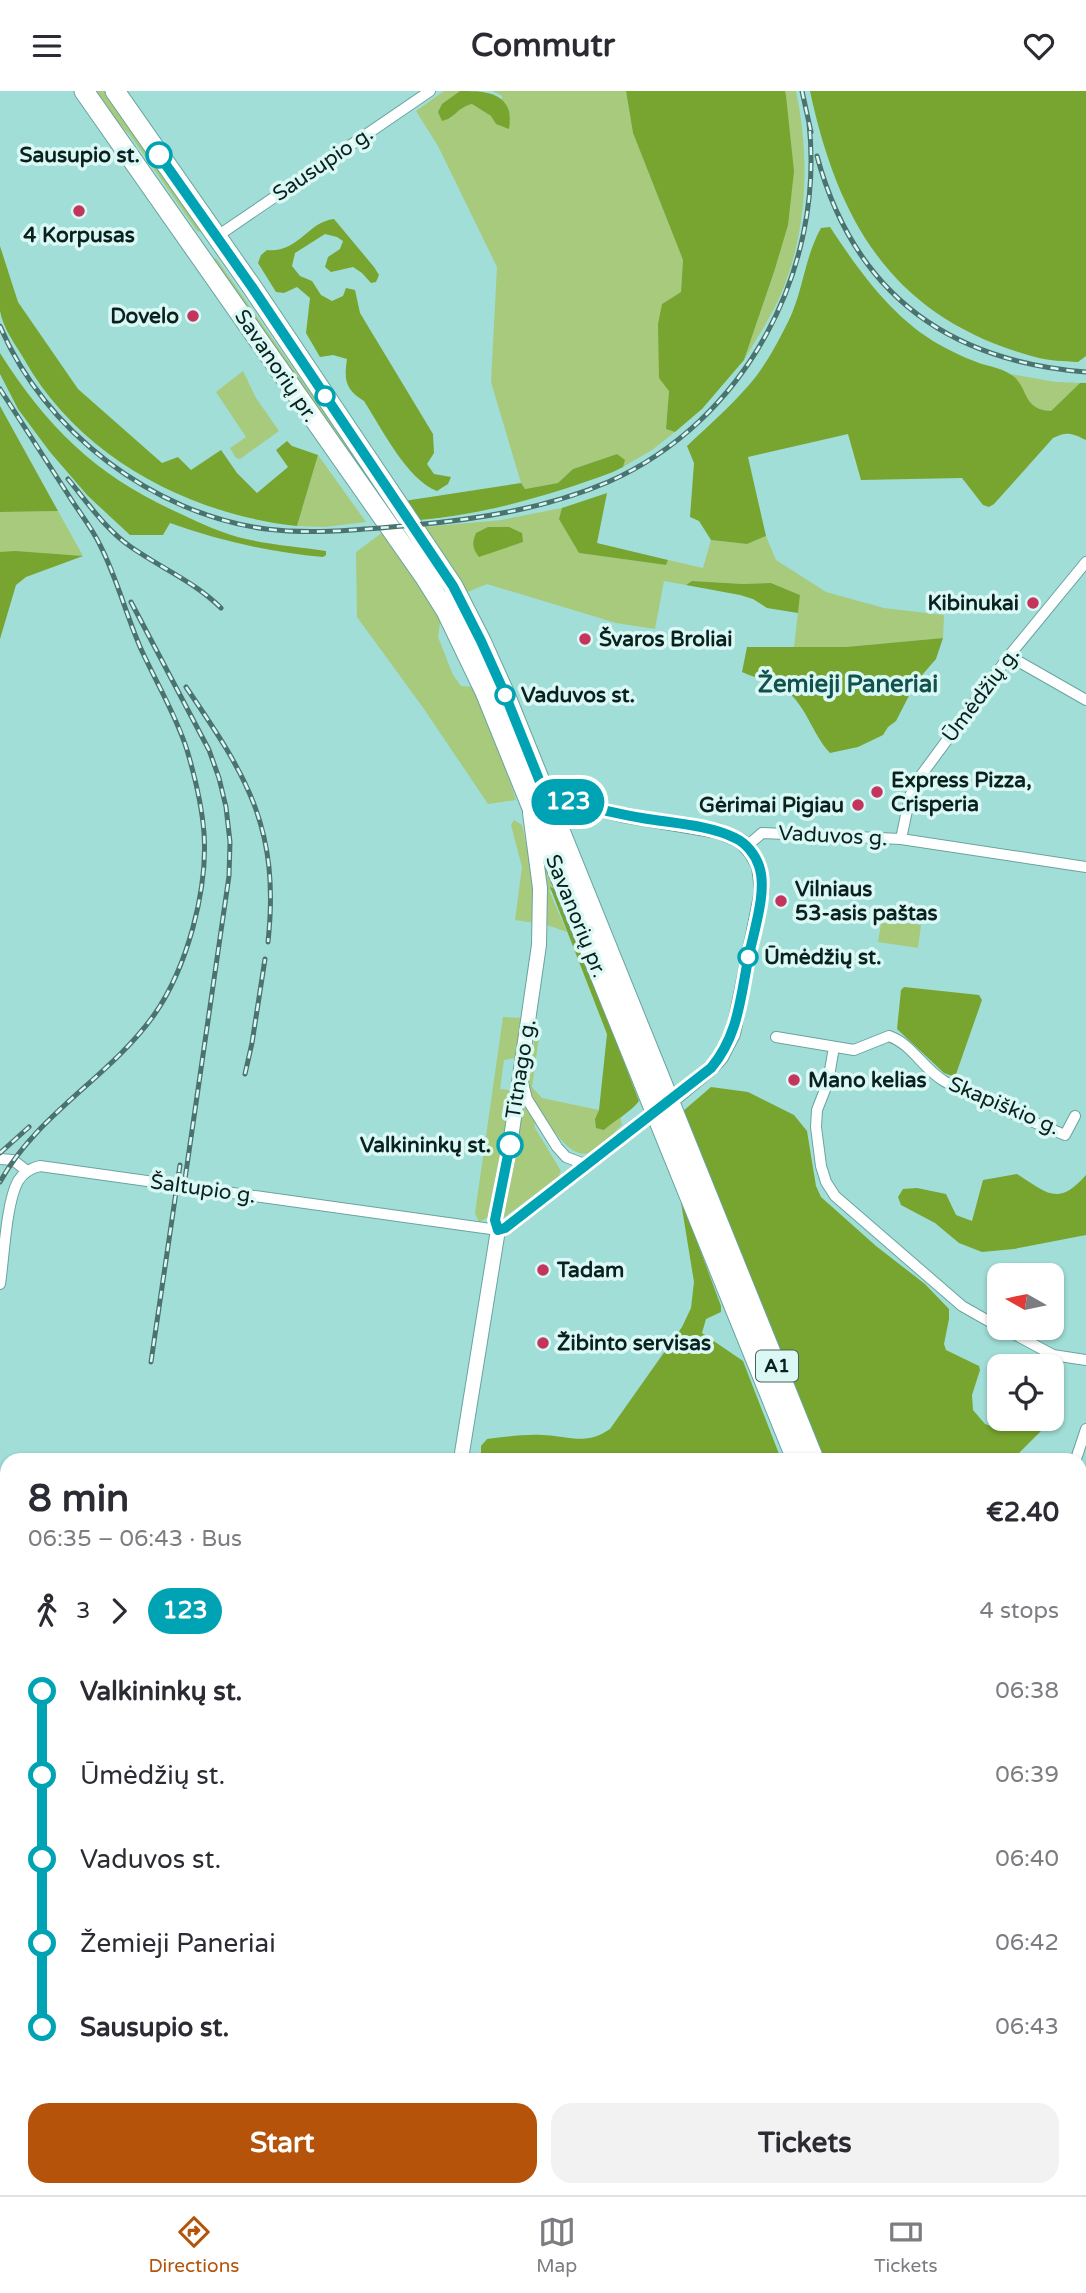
<!DOCTYPE html>
<meta charset="utf-8">
<style>
body{margin:0;font-family:"Varela Round",sans-serif;background:#f2f2f3;color:#2b2b33;height:100vh;display:flex;flex-direction:column;font-size:26px;white-space:nowrap}
*{box-sizing:border-box;margin:0}
p{font-size:23px;color:#7c7c81}
.icon{flex:none;width:38px;height:38px;fill:none;stroke:currentColor;stroke-width:2;stroke-linecap:round;stroke-linejoin:round}
.map{position:relative;flex:1;overflow:hidden}
.details{position:absolute;left:0px;top:1362px;width:1087px;height:744px;display:flex;flex-direction:column;background:#fff;border-radius:21px 21px 0 0;box-shadow:0 2px 5px #0004}
.details>*{flex:none}
.badge{padding:0 14px;border-radius:23px;font-size:24px;line-height:46px}
.needle{width:46px;rotate:279deg}
.fabs{position:absolute;left:987px;top:1172px;display:grid;gap:14px}
.fabs a{display:grid;place-items:center;width:77px;height:77px;border-radius:14px;background:#fff;box-shadow:0 2px 5px #0004;font-size:35px}
.map>.badge{position:absolute;translate:-50% -50%;box-shadow:0 0 0 4px #fff}
.legs{display:flex;align-items:center;gap:10px;height:77px;padding:0 28px;font-size:23px}
.legs p{margin-inline-start:auto}
.head{display:flex;align-items:center;justify-content:space-between;height:119px;padding:0 28px}
h1{font-size:38px;font-weight:800;line-height:52px}
.primary-button{display:flex;gap:14px;margin-top:auto;padding:14px 28px}
.primary-button a{flex:1;height:80px;border-radius:21px;background:#b45309;color:#fff;font-size:28px;font-weight:800;line-height:80px;text-align:center}
.primary-button a+a{background:#f2f2f3;color:#2b2b33}
ul{padding:0 28px;list-style:none}
li{display:flex;align-items:center;gap:24px;height:84px;font-size:26px}
li i{display:grid;place-items:center;width:10px;height:100%;margin:0 9px;background:currentColor}
li i::after{content:'';width:18px;height:18px;margin:-9px;border:5px solid;border-radius:50%;background:#fff}
li p{margin-inline-start:auto}
li:first-child i{background:linear-gradient(#0000 50%,currentColor 0)}
li:last-child i{background:linear-gradient(currentColor 50%,#0000 0)}
header{display:flex;justify-content:space-between;align-items:center;height:91px;padding:0 28px;background:#fff;font-size:32px;font-weight:800}
.tabs{display:flex;justify-content:space-around;align-items:center;height:98px;border-top:2px solid #e1e1e2;background:#fff;font-size:19px;color:#7c7c81}
.tabs a{display:grid;justify-items:center;gap:4px}
.tabs .on{color:#b45309}
.map>svg:first-child{display:block}
.green{fill:#a7ca7d}
.forest{fill:#77a52f}
.lines{fill:none;stroke-linecap:round;stroke-linejoin:round}
.street-casing{stroke:#69a49f;stroke-width:12}
.secondary-casing{stroke:#69a49f;stroke-width:16}
.highway-casing{stroke:#69a49f;stroke-width:21}
.street{stroke:#fff;stroke-width:10}
.secondary{stroke:#fff;stroke-width:14}
.highway{stroke:#fff;stroke-width:19}
.rail-casing{stroke:#4a726f;stroke-width:5}
.rail{stroke:#dbf8f5;stroke-width:2.5;stroke-dasharray:8;stroke-linecap:butt}
.line-1-casing{stroke:#fff;stroke-width:16}
.line-1{stroke:#00a3b4;stroke-width:10}
.stop-1-dot{fill:#fff;stroke:#00a3b4;stroke-width:3.5}
.poi-dot{fill:#c4355e;stroke:#dbf8f5;stroke-width:2.5}
.labels{text-anchor:middle;dominant-baseline:central;stroke-width:7;stroke-linejoin:round;paint-order:stroke}
.shield{fill:#dbf8f5;stroke:#486260;stroke-width:2}
.shield-label{font-size:19px;font-weight:bold;fill:#092220}
.stop-label{font-size:21px;font-weight:bold;fill:#092220;stroke:#dbf8f5;text-anchor:end}
.street-label{font-size:21px;fill:#092220;stroke:#dbf8f5}
.poi-label{font-size:21px;font-weight:bold;fill:#092220;stroke:#dbf8f5;text-anchor:start}
.quarter-label{font-size:24px;font-weight:bold;fill:#12524e;stroke:#dbf8f5}
</style>
<header><svg class="icon" aria-label="menu" viewBox="0 0 24 24"><path d="M4 6h16M4 12h16M4 18h16"/></svg>Commutr<svg class="icon" aria-label="heart" viewBox="0 0 24 24"><path d="M12 20l-8-8c-3-5 5-10 8-4 3-6 11-1 8 4z"/></svg></header>
<div class="map">
<svg width="1086" height="2104" viewBox="0 0 1086 2104">
<rect width="100%" height="100%" fill="#a1ded8"/>
<path class="green" d="M92 0H107L203 141 197 140 130 44 104 18Z
M444 0H460L442 14 438 21 450 28 460 16 472 13 491 25 497 33 502 5 492 0H626L633 42 683 169 681 201 662 213 669 300 666 338 675 341 652 359 623 376 624 369 617 363 573 378 558 392 524 398 521 392 491 291 497 176 438 55 416 20Z
M785 0H796C810 66 808 139 781 203 771 226 757 247 744 269L774 181Z
M216 167 398 427 395 428 213 169Z
M243 280 256 307 279 340 240 368 236 367 230 357 246 346 216 301Z
M1011 283 1056 291 1080 292 1051 320C1025 318 1025 300 1011 283Z
M318 364 366 431 325 436 297 435Z
M562 417 560 428 579 462 666 474 668 469 703 477 711 449 747 453 766 445 776 469 826 501 884 517 944 524 943 547 846 556H794L800 504 771 492 743 493 692 490 686 494 664 490 655 538 616 532 487 493 465 502 424 436 501 429Z
M58 420 83 465 0 461V421Z
M383 441 441 526 438 546 453 584 461 595 475 596 499 657 516 709 488 713 424 618 357 526 356 461Z
M514 729 522 734C530 767 534 798 535 832L515 829 522 776 511 734Z
M537 746 560 804 549 799 567 841 547 834 546 800Z
M882 827 921 834 918 857 878 851Z
M503 926 524 927 515 967 504 969 500 998 509 999V1003L508 1037 489 1126 479 1131 475 1122Z
M536 937 540 938 532 996 542 1007 599 1019 595 1028 604 1039 620 1024 622 1034C612 1043 601 1057 588 1062 566 1069 541 1019 529 1004L527 994Z
M526 1016 534 1027 535 1037 561 1080 558 1086 502 1128 501 1103 523 1017Z"/>
<path class="forest" d="M460 0C480 0 503 0 509 20 510 27 510 31 509 38L496 33 491 25 472 13C456 17 456 27 442 30L438 21 442 13Z
M626 0H785L786 5 794 80 788 134 774 181 744 269 702 318 675 341 666 338 669 300 659 287 658 233 662 213 681 201 683 169 633 42Z
M810 0H1086V265L1078 271C1064 270 1048 270 1035 266 895 228 839 135 810 0Z
M334 128 374 176 379 184 376 191 371 192 362 182 353 176 331 181 325 176 328 166 340 158 343 150 337 146 325 143 295 162 292 175 300 185 312 190 321 204 332 210 343 205 346 197 355 199 360 222 433 343 434 362 427 373 434 383 451 386 448 393 437 400C407 389 381 336 364 310 345 298 344 289 347 268L333 264 320 266 306 242 310 207 297 196 284 202 276 201 258 172 261 164 267 159C299 162 307 131 334 128Z
M830 136C859 180 893 228 940 254 951 260 963 266 974 270 985 275 1000 276 1010 283 1030 295 1020 318 1051 320L1080 292H1086V349C1072 342 1067 340 1053 347L994 413 989 416 983 414 962 387 861 389 848 343 748 366 766 445 747 453 711 449 699 430 690 426 694 372 687 355C708 335 730 316 749 294 765 276 778 251 789 229 803 200 805 165 821 137Z
M0 155 18 211 78 298 162 372 178 366 191 379 221 359 237 382 257 402 288 376 276 359 287 350 292 355 318 364 297 435C188 423 79 366 24 268 15 253 3 237 0 220 0 200 0 176 0 155Z
M0 262C48 338 98 386 181 423 202 433 224 443 246 448 272 454 300 456 326 460V464L323 466C270 461 220 450 170 432L163 444H130L88 405 50 361 18 318 0 283Z
M0 315 58 420 0 421Z
M617 363 625 369 623 376 613 381C551 404 486 423 420 429L404 410 521 392 525 398 558 392 573 378Z
M607 402 597 452 668 469 666 474 579 462 559 428 562 417Z
M488 436H509L522 442 523 451 479 466C472 457 472 452 476 442Z
M15 460 83 465 26 486 16 494 0 548V461Z
M692 490 743 493 771 492 800 504 798 522 767 517 753 508 740 504 686 494Z
M943 547 936 568 916 591 896 630 888 636 883 644 858 656 830 662C812 643 806 613 784 598 772 590 755 587 742 581L747 556H846Z
M550 796 553 797 562 810 639 1010C631 1021 615 1029 604 1039L596 1037 595 1028 599 1019 607 943Z
M904 896 979 904 982 909 955 986 944 982 897 938 901 899Z
M711 996 748 1001 794 1024 807 1040 816 1095 821 1106 876 1155 925 1193 949 1218V1228L944 1253 946 1259 979 1275 980 1279 972 1304 973 1319 985 1333 999 1338 1011 1334 1020 1328H1050L1049 1332 1013 1368H822L682 1021Z
M1017 1083C1047 1102 1058 1116 1086 1084V1144L1014 1158 982 1161 959 1152 935 1132 901 1114 898 1106 903 1098 917 1097 946 1103 956 1124 972 1130 983 1089Z
M680 1105 721 1215V1221L706 1228 702 1242 743 1270 781 1368H481V1355L487 1348C505 1346 524 1343 542 1344 569 1345 586 1355 610 1338L682 1236 691 1217 694 1191Z
M1080 1461H1086V2026L1080 2011Z
M7 2046V2098H1077L1079 2104H0V2054Z"/>
<g class="lines">
<g class="street-casing">
<path id="street" d="M216 146 430 0
M1009 565 1086 609
M901 748 910 705 922 683 1009 565 1086 471
M747 755 762 742 901 748 1086 776
M776 946 854 959 889 945C912 953 923 978 944 990 981 1012 1025 1027 1065 1044L1075 1025
M834 956 828 991 817 1019 816 1036 821 1075 826 1091 835 1105 962 1215 999 1236
M522 988 527 1008 557 1056 566 1066 587 1074
M0 1068 13 1069 27 1080
M0 1193C4 1167 6 1112 18 1090 23 1082 31 1077 40 1075L498 1139
M1003 1237 1053 1264 1086 1269
M1076 1368 1086 1338"/>
</g>
<g class="secondary-casing">
<path id="secondary" d="M548 711H569L623 724 718 740 741 750 751 761 759 775 762 800 733 943 721 966 711 977 676 1006
M498 1139 505 1137 649 1025
M461 1368 498 1139 495 1129 510 1054 539 854 540 797 530 722
M0 1861 7 1854"/>
</g>
<g class="highway-casing">
<path id="highway" d="M84 0 424 485 446 520 485 601 796 1368
M115 0 252 196 453 495 481 550 504 601 814 1368
M1080 2025 1086 2041
M1080 2068 1086 2085"/>
</g>
<use href="#street" class="street"/>
<use href="#secondary" class="secondary"/>
<use href="#highway" class="highway"/>
<g class="rail-casing">
<path id="rail" d="M802 0 811 41
M817 65C854 202 947 270 1086 281
M0 235C44 340 153 423 266 438 315 444 365 438 414 434 480 428 547 417 608 391 746 330 825 178 809 32
M0 298C23 334 46 369 69 405 79 421 92 437 100 454 117 487 126 524 141 558 156 591 176 624 187 659 195 686 202 715 204 742 208 799 187 877 154 924 109 987 38 1022 0 1091
M68 388C87 411 106 439 131 456 161 477 195 491 221 517
M131 511 209 659 219 687 226 716 230 751 229 785 185 1088
M186 596C248 687 280 738 268 851
M245 983 252 952 265 868
M0 1062 29 1036
M151 1271 180 1074"/>
</g>
<use href="#rail" class="rail"/>
</g>
<g class="lines">
<g class="line-1-casing">
<path id="line-1" d="M159 64 252 196 453 495 481 550 504 601 548 711C580 712 610 722 642 727 670 732 710 734 735 747 746 752 755 763 759 775 768 800 753 842 748 869 740 909 738 945 711 977L505 1137 498 1139 495 1129 510 1054"/>
</g>
<use href="#line-1" class="line-1"/>
</g>
<g class="stop-1-dot">
<circle cx="159" cy="64" r="12"/>
<circle cx="325" cy="305" r="9"/>
<circle cx="505" cy="604" r="9"/>
<circle cx="748" cy="866" r="9"/>
<circle cx="510" cy="1054" r="12"/>
</g>
<g class="poi-dot">
<circle cx="79" cy="120" r="7"/>
<circle cx="193" cy="225" r="7"/>
<circle cx="1033" cy="512" r="7"/>
<circle cx="585" cy="548" r="7"/>
<circle cx="877" cy="701" r="7"/>
<circle cx="858" cy="714" r="7"/>
<circle cx="781" cy="810" r="7"/>
<circle cx="794" cy="989" r="7"/>
<circle cx="543" cy="1179" r="7"/>
<circle cx="543" cy="1252" r="7"/>
</g>
<g class="labels">
<rect class="shield" x="756" y="1259.5" width="42" height="31" rx="5"/>
<g class="shield-label">
<text x="777" y="1275">A1</text>
</g>
<g class="stop-label">
<text x="140" y="64">Sausupio st.</text>
<text x="521" y="604" text-anchor="start">Vaduvos st.</text>
<text x="764" y="866" text-anchor="start">Ūmėdžių st.</text>
<text x="491" y="1054">Valkininkų st.</text>
</g>
<g class="street-label">
<text transform="translate(323 73) rotate(-34)">Sausupio g.</text>
<text transform="translate(276 275) rotate(56)">Savanorių pr.</text>
<text transform="translate(981 604) rotate(-53)">Ūmėdžių g.</text>
<text transform="translate(833 745) rotate(3)">Vaduvos g.</text>
<text transform="translate(576 825) rotate(68)">Savanorių pr.</text>
<text transform="translate(521 978) rotate(-81)">Titnago g.</text>
<text transform="translate(1004 1015) rotate(23)">Skapiškio g.</text>
<text transform="translate(203 1098) rotate(8)">Šaltupio g.</text>
</g>
<g class="poi-label">
<text x="79" y="144" text-anchor="middle">4 Korpusas</text>
<text x="179" y="225" text-anchor="end">Dovelo</text>
<text x="1019" y="512" text-anchor="end">Kibinukai</text>
<text x="599" y="548">Švaros Broliai</text>
<text x="891" y="689">Express Pizza,<tspan x="891" dy="24">Crisperia</tspan></text>
<text x="844" y="714" text-anchor="end">Gėrimai Pigiau</text>
<text x="795" y="798">Vilniaus<tspan x="795" dy="24">53-asis paštas</tspan></text>
<text x="808" y="989">Mano kelias</text>
<text x="557" y="1179">Tadam</text>
<text x="557" y="1252">Žibinto servisas</text>
</g>
<g class="quarter-label">
<text x="848" y="593">Žemieji Paneriai</text>
</g>
</g>
</svg>
<div class="fabs">
<a><svg class="needle" viewBox="-14 -14 28 28"><path d="M0-13l5 13h-10z" fill="#e53935"/><path d="M0 13l5-13h-10z" fill="#7c7c81"/></svg></a>
<a><svg class="icon" aria-label="locate" viewBox="0 0 24 24"><circle cx="12" cy="12" r="6"/><path d="M12 2v4M12 18v4M2 12h4M18 12h4"/></svg></a>
</div>
<b class="badge" style="left:568px;top:711px;background:#00a3b4;color:#fff">123</b>
<section class="details">
<div class="head"><div><h1>8 min</h1><p>06:35 – 06:43 · Bus</p></div><b>€2.40</b></div>
<div class="legs"><svg class="icon" aria-label="walk" viewBox="0 0 24 24"><circle cx="13" cy="4" r="2"/><path d="M13 8l-2 6 4 7M11 14l-3 7M7 12l3-4h3l4 4"/></svg>3<svg class="icon" aria-label="forward" viewBox="0 0 24 24"><path d="M9 5l7 7-7 7"/></svg><b class="badge" style="background:#00a3b4;color:#fff">123</b><p>4 stops</p></div>
<ul>
<li><i style="color:#00a3b4"></i><b>Valkininkų st.</b><p>06:38</p></li>
<li><i style="color:#00a3b4"></i><span>Ūmėdžių st.</span><p>06:39</p></li>
<li><i style="color:#00a3b4"></i><span>Vaduvos st.</span><p>06:40</p></li>
<li><i style="color:#00a3b4"></i><span>Žemieji Paneriai</span><p>06:42</p></li>
<li><i style="color:#00a3b4"></i><b>Sausupio st.</b><p>06:43</p></li>
</ul>
<div class="primary-button"><a>Start</a><a>Tickets</a></div>
</section>
</div>
<nav class="tabs">
<a class="on"><svg class="icon" aria-label="directions" viewBox="0 0 24 24"><path d="M12 3l9 9-9 9-9-9zM9 14v-3h6M13 9l2 2-2 2"/></svg>Directions</a>
<a><svg class="icon" aria-label="map" viewBox="0 0 24 24"><path d="M3 6l6-2 6 2 6-2v14l-6 2-6-2-6 2zM9 4v14M15 6v14"/></svg>Map</a>
<a><svg class="icon" aria-label="tickets" viewBox="0 0 24 24"><path d="M3 7h18v10H3zM15 7v10"/></svg>Tickets</a>
</nav>
